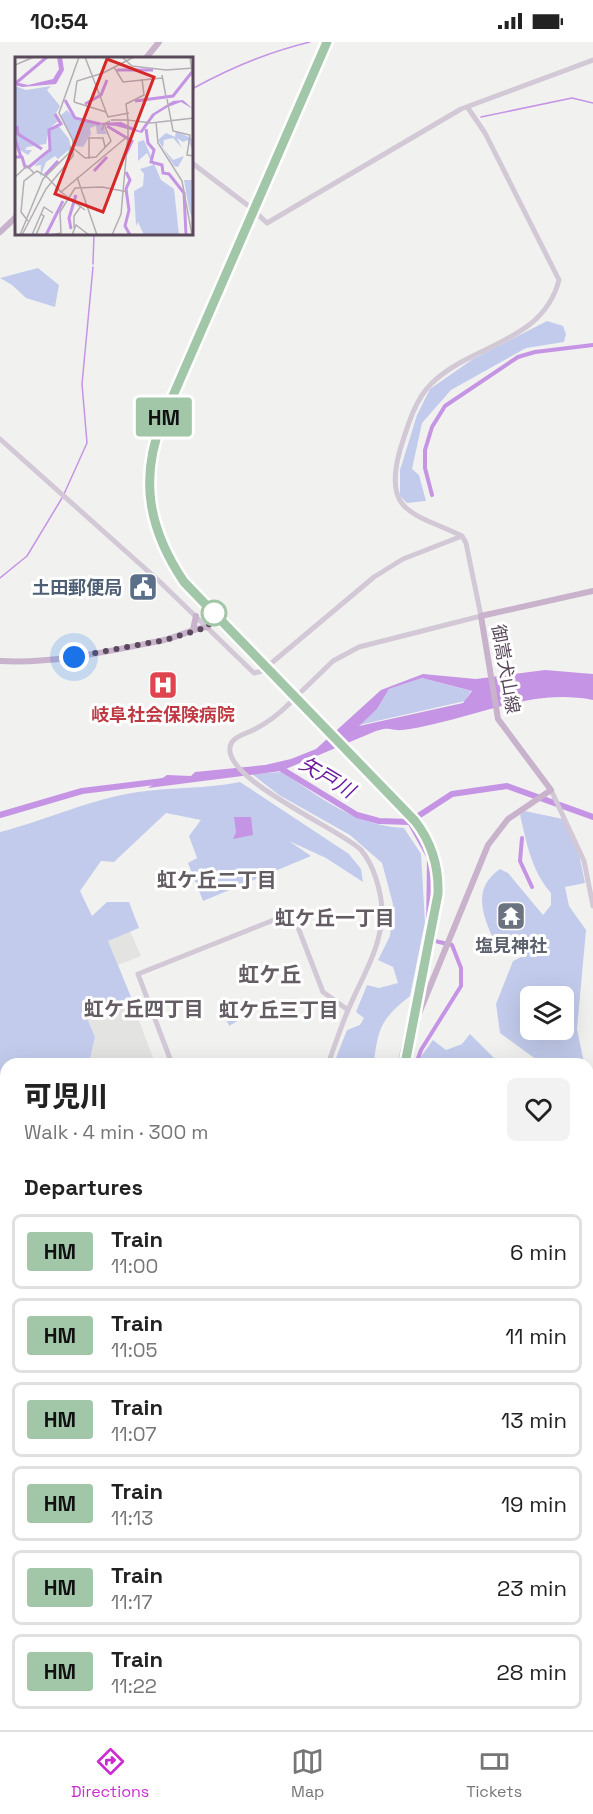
<!DOCTYPE html>
<meta charset="utf-8">
<style>
body{margin:0;font-family:"Space Grotesk","Noto Sans JP",sans-serif;background:#f2f2f2;color:#222;height:100vh;display:flex;flex-direction:column;font-size:22px;white-space:nowrap}
*{box-sizing:border-box;margin:0}
p{font-size:20px;color:#767676}
.icon{flex:none;width:33px;height:33px;fill:none;stroke:currentColor;stroke-width:2;stroke-linecap:round;stroke-linejoin:round}
.map{position:relative;flex:1;overflow:hidden}
.sheet{position:absolute;left:0px;top:1016px;width:594px;height:674px;display:flex;flex-direction:column;background:#fff;border-radius:18px 18px 0 0;box-shadow:0 6px 24px #0002}
.sheet>*{flex:none}
.badge{padding:0 12px;border-radius:4px;font-size:21px;line-height:39px}
.buttons{position:absolute;left:520px;top:944px;display:grid;gap:12px}
.buttons a{display:grid;place-items:center;width:54px;height:54px;border-radius:9px;background:#fff;box-shadow:0 6px 24px #0002;font-size:30px}
.you{position:absolute;width:30px;height:30px;margin:-15px;border:4px solid #fff;border-radius:50%;background:#1a73e8;box-shadow:0 0 0 9px #1a73e833}
.map>.badge{position:absolute;translate:-50% -50%;box-shadow:0 0 0 3px #fff}
h2{padding:0 24px;font-size:22px;line-height:54px}
.round{display:grid;place-items:center;flex:none;width:63px;height:63px;border-radius:9px;background:#f2f2f2}
.summary{display:flex;align-items:center;justify-content:space-between;height:102px;padding:0 24px}
h1{font-size:28px;font-weight:800;line-height:45px}
ul{padding:0;list-style:none}
li{display:flex;align-items:center;gap:18px;height:75px;margin:0 12px 9px;padding:0 12px;border:3px solid #e0e0e0;border-radius:9px}
li div{flex:1}
li b{display:block;font-size:22px}
li em{font-style:normal}
li .badge{min-width:66px;font-weight:700;text-align:center}
.status{display:flex;justify-content:space-between;align-items:center;height:42px;padding:0 30px;background:#fff;direction:ltr}
.status svg{height:16px;fill:currentColor}
.tab-bar{display:flex;justify-content:space-around;align-items:center;height:84px;border-top:2px solid #e0e0e0;background:#fff;font-size:16px;color:#767676}
.tab-bar a{display:grid;justify-items:center;gap:3px}
.tab-bar .active{color:#cc2ad2}
.map>svg:first-child{display:block}
.education{fill:#e3e3e1}
.green{fill:#c2cbeb;fill-rule:evenodd}
.water{fill:#c594e4;fill-rule:evenodd}
.lines{fill:none;stroke-linecap:round;stroke-linejoin:round}
.stream{stroke:#c594e4;stroke-width:1.5}
.canal{stroke:#c594e4;stroke-width:4}
.river{stroke:#c594e4;stroke-width:6}
.minor-tunnel{stroke:#d3d0d2;stroke-width:5;stroke-dasharray:5 2.5;stroke-linecap:butt}
.highway-casing{stroke:#a277a5;stroke-width:10}
.minor{stroke:#d3c8d5;stroke-width:5}
.major{stroke:#c9b2cc;stroke-width:6}
.highway{stroke:#b68cba;stroke-width:8}
.rail-casing{stroke:#a89fa8;stroke-width:4}
.rail{stroke:#fff;stroke-width:1.5;stroke-dasharray:4.5;stroke-linecap:butt}
.line-casing{stroke:#fff;stroke-width:14}
.line{stroke:#a2c7a8;stroke-width:9}
.walk{stroke:#59495b;stroke-width:6;stroke-dasharray:0 10.8}
.stop-dot{fill:#fff;stroke:#a2c7a8;stroke-width:3}
.labels{text-anchor:middle;dominant-baseline:central;stroke-width:6;stroke-linejoin:round;paint-order:stroke}
.service-label{font-size:18px;font-weight:bold;fill:#4e5e75;stroke:#fff;text-anchor:end}
.street-label{font-size:18px;fill:#59495b;stroke:#fff}
.health-label{font-size:18px;font-weight:bold;fill:#be3a42;stroke:#fff}
.worship-label{font-size:18px;font-weight:bold;fill:#5b616d;stroke:#fff}
.water-label{font-size:20px;font-style:italic;fill:#6b1a9e;stroke:#fff}
.neighbourhood-label{font-size:20px;font-weight:bold;fill:#645d64;stroke:#fff}
.quarter-label{font-size:21px;font-weight:bold;fill:#645d64;stroke:#fff}
.inset-river{fill:none;stroke:#c594e4;stroke-width:3}
.inset-road{fill:none;stroke:#b4aeb4;stroke-width:1.5}
.view{fill:#d62828;fill-opacity:0.15;stroke:#d62828;stroke-width:3}
.inset-edge{fill:none;stroke:#59495b;stroke-width:3}
</style>
<div class="status"><b>10:54</b><svg viewBox="0 0 49 12"><path d="M0 12V9h3v3zM5 12V6h3v6zM10 12V3h3v9zM15 12V0h3v12zM26 1h20v11H26zM47 4h2v5h-2z"/></svg></div>
<div class="map">
<svg width="593" height="1688" viewBox="0 0 593 1688">
<rect width="100%" height="100%" fill="#f1f2f0"/>
<path class="education" d="M130 889 141 914 118 923 155 1021H89L95 995 87 976 90 961 114 913 108 899Z
M12 1683H64L60 1688H10Z"/>
<path class="green" d="M38 226 59 243 55 265 26 256 12 243 0 236Z
M547 279 563 284 566 292 564 300 526 306 451 348 422 381 412 427 419 433 426 459 407 461 400 454V428L417 373 430 347 473 317Z
M422 636 471 649 465 659 359 683 377 667 389 647Z
M282 730C320 755 356 784 404 786L421 812 425 880 410 954C381 977 378 986 374 1021H334L347 988 360 983 364 976 356 970 367 943 379 946 398 941 393 925 378 918 390 894 393 862 382 821 350 793 279 753 252 732Z
M240 740 349 812 361 827 363 840 326 816 289 799 311 814 203 859 188 821 197 816 189 794 201 778 166 771 114 820 101 819 80 849 92 874 107 860H129L139 886 108 899 131 955 94 969 90 962 87 976 95 995 89 1021 6 1022V1051L0 1040V790C47 778 90 757 138 750 172 745 206 747 240 740Z
M525 769 563 777 579 812 585 841 565 845 569 864 586 888 577 987 584 1021H541L500 991 496 962 513 919 525 913 524 901H495C483 874 471 847 500 827L508 831 543 873 551 863V851C531 828 527 802 520 773ZM531 954H564V987H531Z
M234 964 241 977 229 984 222 968Z
M470 992 499 1021H420V1016L433 998 446 1008 462 1002Z
M0 1291 6 1305V1465L0 1467V1397L5 1388 0 1386Z
M380 1683H500L491 1688H384Z"/>
<path class="water" d="M545 628 593 632V658C537 647 488 670 434 682 424 684 413 687 402 688 390 689 391 684 376 689L281 729 148 746 167 733 191 734 195 730 265 723 291 717 316 707 381 648 423 632 476 637ZM422 636 472 649 463 661 359 684 377 667 389 647Z
M234 775H251L253 793 233 797 236 790Z"/>
<g class="lines">
<path class="stream" d="M192 47C230 26 268 10 310 0
M481 75 572 56 593 61
M93 222 94 192
M64 452 87 401 82 342 93 225
M0 536 27 514 62 456
M256 1688V1683"/>
<path class="canal" d="M432 453 425 426V408L432 385 445 364 518 315 535 310 593 303
M409 780 429 816 428 893 435 899 452 903 461 926V944L421 1008 416 1022
M522 796 520 819 532 845"/>
<path class="river" d="M280 726 357 773 379 779 409 780 452 752 507 744 593 775
M0 773 82 749 163 739"/>
<path class="minor-tunnel" d="M291 660 302 649"/>
<g class="highway-casing">
<path id="highway" d="M0 1080 6 1093
M0 1093 6 1108
M0 1323 6 1307
M0 1337 6 1322"/>
</g>
<path class="minor" d="M192 121 250 165 267 181 461 67 593 18
M0 397 159 539 254 631 262 629 374 535 403 517 462 494
M302 649 333 619 359 605 481 574 466 501 462 494C415 471 382 472 400 408 407 386 414 359 431 342 471 302 543 301 559 238L485 91 468 66
M291 660C279 672 267 682 251 689 245 692 236 694 232 700 211 733 343 788 361 808 374 823 381 849 382 868 383 903 362 935 349 966 341 984 335 1003 328 1022
M551 748 584 819 593 864
M172 1022 138 932 289 872 294 875 323 950 348 968
M0 1285 4 1292
M588 1395H593
M188 1683 203 1688
M375 1683 377 1688
M157 1688 158 1683"/>
<path class="major" d="M146 16 159 0
M0 190 16 175
M193 588 196 574
M0 619C55 622 110 609 164 598 179 595 193 586 208 585
M400 1022 412 975 420 969 488 803 508 777 551 748 498 677 481 574 593 549
M0 1620 6 1622"/>
<use href="#highway" class="highway"/>
<g class="rail-casing">
<path id="rail" d="M327 0 162 379C140 436 150 490 185 540L415 779C432 801 439 824 438 852L405 1022
M95 1688V1683"/>
</g>
<use href="#rail" class="rail"/>
</g>
<g class="lines">
<g class="line-casing">
<path id="line" d="M327 0 162 379C139 438 149 488 184 540L415 779C432 801 439 824 438 852L405 1022"/>
</g>
<use href="#line" class="line"/>
<path class="walk" d="M74 615 165 598 208 585 214 571"/>
</g>
<defs>
<g id="civic-square" transform="scale(1.5)"><rect x="-9" y="-9" width="18" height="18" rx="4" fill="#5c6f8a" stroke="#fff"/><path d="M-.6-6.5H3V-4.5H.6V-3L4-1V1h2V6H-6V1h2V-1L-.6-3ZM-1.2 2.5V6h2.4V2.5Z" fill="#fff"/></g>
<g id="hospital-square" transform="scale(1.5)"><rect x="-9" y="-9" width="18" height="18" rx="4" fill="#e0444e" stroke="#fff"/><path d="M-5-5h3v3.5h4V-5h3V5h-3V1.5h-4V5h-3Z" fill="#fff"/></g>
<g id="temple-square" transform="scale(1.5)"><rect x="-9" y="-9" width="18" height="18" rx="4" fill="#6b7280" stroke="#fff"/><path d="M0-6L5-2H3V0L6.5 2.5H4V6H1.5V3h-3V6H-4V2.5H-6.5L-3 0V-2H-5Z" fill="#fff"/></g>
</defs>
<g fill-rule="evenodd">
<use href="#civic-square" x="143" y="545"/>
<use href="#hospital-square" x="163" y="643"/>
<use href="#temple-square" x="511" y="874"/>
</g>
<circle class="stop-dot" cx="214" cy="571" r="12"/>
<g class="labels">
<g class="service-label">
<text x="122" y="545">土田郵便局</text>
</g>
<g class="street-label">
<text transform="translate(506 627) rotate(80)">御嵩犬山線</text>
</g>
<g class="health-label">
<text x="163" y="672">岐阜社会保険病院</text>
</g>
<g class="worship-label">
<text x="511" y="903">塩見神社</text>
</g>
<g class="water-label">
<text transform="translate(327 735) rotate(31)">矢戸川</text>
</g>
<g class="neighbourhood-label">
<text x="217" y="838">虹ケ丘二丁目</text>
<text x="335" y="876">虹ケ丘一丁目</text>
<text x="144" y="967">虹ケ丘四丁目</text>
<text x="279" y="968">虹ケ丘三丁目</text>
</g>
<g class="quarter-label">
<text x="270" y="932">虹ケ丘</text>
</g>
</g>
<g transform="translate(15 15)">
<rect width="178" height="178" fill="#f1f2f0"/>
<path d="M0 29 11 33 36 29 32 33 45 49 40 58 43 64 34 72 31 87 12 90 10 93H17L13 98 0 90ZM52 53 62 63 88 68 92 77H82L81 69 75 71 76 77 68 90 60 89 45 59ZM42 67 54 82 56 91 43 102 40 99 31 105 25 121 26 108 19 109 36 93 35 75ZM161 74 178 82V95L173 83 168 85 162 81 167 91 158 81 149 83 148 91 158 103 169 99 163 110 159 109 143 83 151 76 160 80ZM129 83 146 123 159 132 164 178H129L123 165 121 169 119 134 128 129 129 117 125 112 138 108 132 96 123 104V85ZM169 123H178V165L174 152Z" fill="#c2cbeb"/>
<path d="M42 0H47L49 13 41 27 7 30 0 28V25L13 28 38 22 44 12ZM168 43 178 52 166 45 153 50 140 58 127 76 101 69 89 68 88 73H86L88 68 81 66 106 65 125 74 137 57 158 44Z" fill="#c594e4"/>
<path class="inset-river" d="M102 13H138M1 26 32 0M50 43 60 61 85 67M120 44 158 39 177 15M70 47 86 38 92 23M2 69 3 77 27 92M92 69 117 84 111 97M131 72 133 86 139 93 136 105 147 108 148 116 154 117 169 136 171 178M0 82 6 100M32 95 35 93 34 73 46 67 40 57M0 100H7L10 110H14L32 95M79 114 92 100M111 115 115 123 111 132 114 153 110 169 115 178M30 118 43 104M56 172 54 161 61 138M31 178 48 144"/>
<path class="inset-road" d="M70 0 93 60 114 56M107 0 117 9 151 13 179 11M175 0 179 30M0 8 19 0M99 10 108 25 147 21M147 18 151 40M152 42 158 74 175 78 172 98 179 99M59 45 62 24 88 16 119 0M59 45 91 55M96 63H113L111 47 129 38 127 22M141 65 143 86 167 124 177 178M58 91 70 101 81 100 96 84 89 67 95 64M74 102V81H88L90 90M0 120 12 109 19 116M32 120 46 135 113 79V63L136 66 179 61M62 120 82 178M46 135 70 153M13 164 6 155 9 124 22 114 32 120M59 171V159L66 149M5 178 28 122 54 96 56 89M7 178 31 132 58 99V83L44 56 64 0M17 178 29 150 38 156M21 178 29 159 26 157M36 178 46 176 45 155 60 131 87 130 113 135M57 178 61 168 74 178M97 178 106 157 113 79"/>
<path class="view" d="M92 2 139 20 88 155 40 137Z"/>
<rect width="178" height="178" class="inset-edge"/>
</g>
</svg>
<div class="buttons">
<a><svg class="icon" aria-label="layers" viewBox="0 0 24 24"><path d="M12 4l9 5-9 5-9-5zM3 14l9 5 9-5"/></svg></a>
</div>
<div class="you" style="left:74px;top:615px"></div>
<b class="badge" style="left:164px;top:375px;background:#a2c7a8;color:#111">HM</b>
<section class="sheet">
<div class="summary"><div><h1>可児川</h1><p>Walk · 4 min · 300 m</p></div><a class="round"><svg class="icon" aria-label="heart" viewBox="0 0 24 24"><path d="M12 20l-8-8c-3-5 5-10 8-4 3-6 11-1 8 4z"/></svg></a></div>
<h2>Departures</h2>
<ul>
<li><span class="badge" style="background:#a2c7a8;color:#111">HM</span><div><b>Train</b><p>11:00</p></div><em>6 min</em></li>
<li><span class="badge" style="background:#a2c7a8;color:#111">HM</span><div><b>Train</b><p>11:05</p></div><em>11 min</em></li>
<li><span class="badge" style="background:#a2c7a8;color:#111">HM</span><div><b>Train</b><p>11:07</p></div><em>13 min</em></li>
<li><span class="badge" style="background:#a2c7a8;color:#111">HM</span><div><b>Train</b><p>11:13</p></div><em>19 min</em></li>
<li><span class="badge" style="background:#a2c7a8;color:#111">HM</span><div><b>Train</b><p>11:17</p></div><em>23 min</em></li>
<li><span class="badge" style="background:#a2c7a8;color:#111">HM</span><div><b>Train</b><p>11:22</p></div><em>28 min</em></li>
</ul>
</section>
</div>
<nav class="tab-bar">
<a class="active"><svg class="icon" aria-label="directions" viewBox="0 0 24 24"><path d="M12 3l9 9-9 9-9-9zM9 14v-3h6M13 9l2 2-2 2"/></svg>Directions</a>
<a><svg class="icon" aria-label="map" viewBox="0 0 24 24"><path d="M3 6l6-2 6 2 6-2v14l-6 2-6-2-6 2zM9 4v14M15 6v14"/></svg>Map</a>
<a><svg class="icon" aria-label="tickets" viewBox="0 0 24 24"><path d="M3 7h18v10H3zM15 7v10"/></svg>Tickets</a>
</nav>
